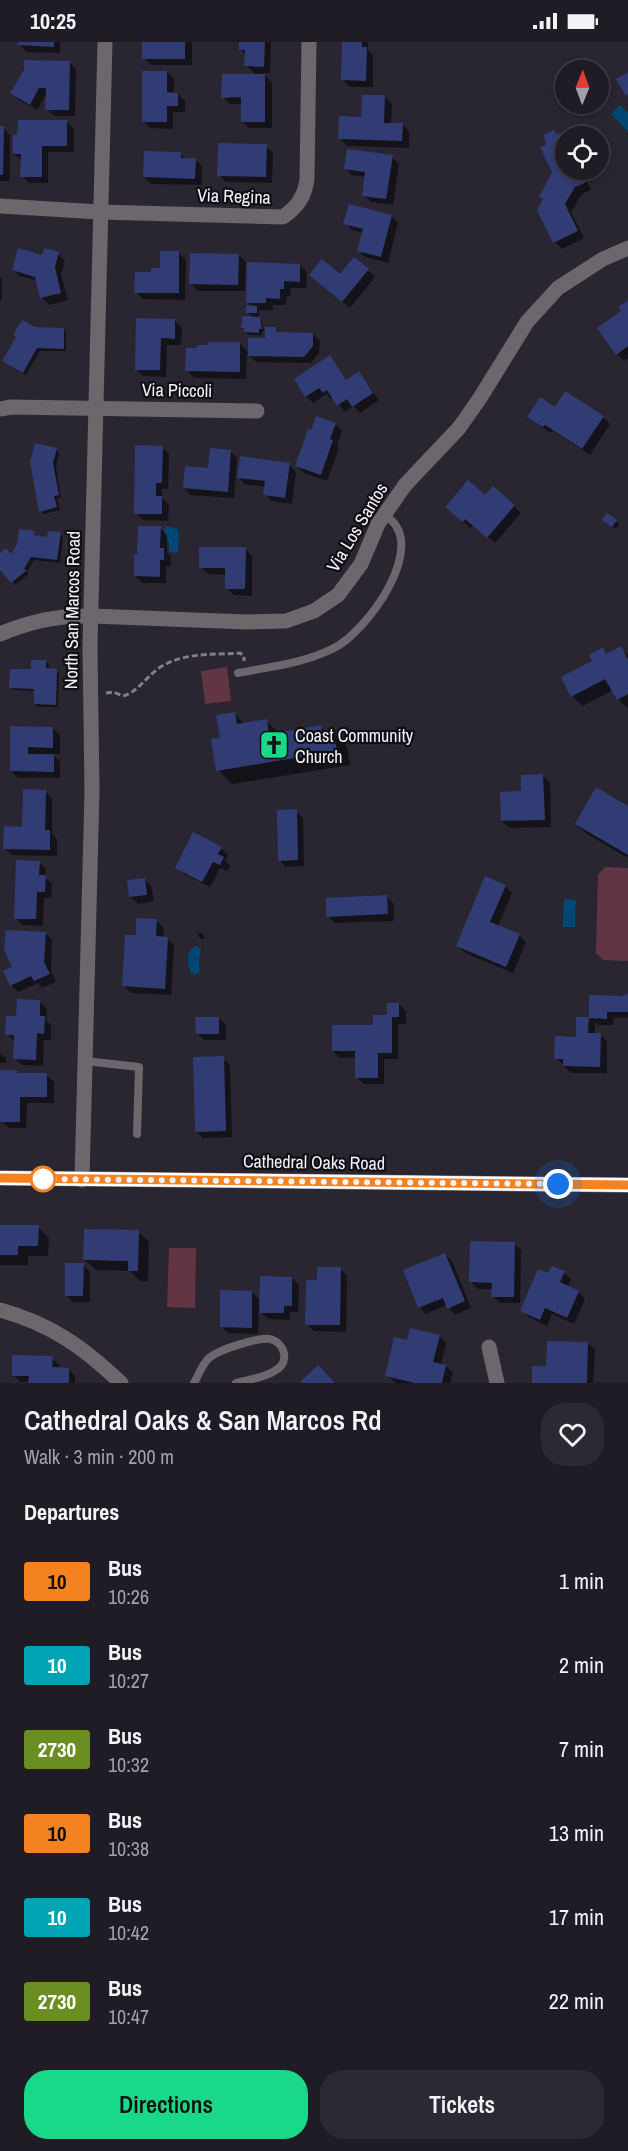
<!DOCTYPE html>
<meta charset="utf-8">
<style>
body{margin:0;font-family:"Archivo Narrow",sans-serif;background:#2c2932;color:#f1f3f6;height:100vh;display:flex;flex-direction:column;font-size:22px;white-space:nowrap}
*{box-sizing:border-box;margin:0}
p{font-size:20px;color:#a1a1a7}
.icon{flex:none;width:33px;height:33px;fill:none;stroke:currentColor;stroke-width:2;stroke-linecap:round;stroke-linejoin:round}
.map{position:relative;height:1341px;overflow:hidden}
.sheet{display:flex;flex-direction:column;background:#1f1c25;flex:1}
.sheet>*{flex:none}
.badge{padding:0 12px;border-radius:4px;font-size:21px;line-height:39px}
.needle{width:39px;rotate:1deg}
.buttons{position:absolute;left:555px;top:18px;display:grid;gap:12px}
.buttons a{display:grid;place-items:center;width:54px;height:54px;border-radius:50%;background:#1f1c25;box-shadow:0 3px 9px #0003,0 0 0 2px #3c3a42;font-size:30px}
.you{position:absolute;width:30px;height:30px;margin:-15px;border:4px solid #fff;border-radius:50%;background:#1a73e8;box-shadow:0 0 0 9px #1a73e833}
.map>.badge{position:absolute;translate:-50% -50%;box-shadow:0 0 0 3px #fff}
h2{padding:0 24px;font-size:22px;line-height:54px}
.round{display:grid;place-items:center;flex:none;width:63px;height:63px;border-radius:24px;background:#2c2932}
.headline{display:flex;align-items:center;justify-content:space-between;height:102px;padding:0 24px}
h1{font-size:28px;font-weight:600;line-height:45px}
.button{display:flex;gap:12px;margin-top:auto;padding:12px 24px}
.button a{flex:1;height:69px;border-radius:24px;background:#19d988;color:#111;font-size:24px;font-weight:600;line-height:69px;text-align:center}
.button a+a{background:#2c2932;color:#f1f3f6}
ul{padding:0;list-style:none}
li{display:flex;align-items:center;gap:18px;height:84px;padding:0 24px}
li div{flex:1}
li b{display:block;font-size:22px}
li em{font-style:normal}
li .badge{min-width:66px;font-weight:700;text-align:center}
.status{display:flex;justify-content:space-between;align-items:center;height:42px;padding:0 30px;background:#1f1c25;direction:ltr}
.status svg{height:16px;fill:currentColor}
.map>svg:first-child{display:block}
.green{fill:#613544}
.water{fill:#004873}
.shadow{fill:#0007}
.building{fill:#313c74}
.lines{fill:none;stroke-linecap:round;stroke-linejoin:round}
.path{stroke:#827f89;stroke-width:3;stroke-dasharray:6 3;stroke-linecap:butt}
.service{stroke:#6c676c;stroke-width:8}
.minor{stroke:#6c676c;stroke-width:15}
.tertiary{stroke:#6c676c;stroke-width:15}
.secondary{stroke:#938b92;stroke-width:15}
.line-casing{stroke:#fff;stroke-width:14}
.line{stroke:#f58220;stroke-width:9}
.walk{stroke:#f4f2f9;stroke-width:6;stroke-dasharray:0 10.8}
.stop-dot{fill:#fff;stroke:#f58220;stroke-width:3}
.labels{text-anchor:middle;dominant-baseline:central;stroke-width:4.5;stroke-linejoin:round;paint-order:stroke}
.street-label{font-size:18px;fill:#f4f2f9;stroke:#110f14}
.poi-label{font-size:18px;fill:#f4f2f9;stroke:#110f14;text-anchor:start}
</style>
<div class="status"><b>10:25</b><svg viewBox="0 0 49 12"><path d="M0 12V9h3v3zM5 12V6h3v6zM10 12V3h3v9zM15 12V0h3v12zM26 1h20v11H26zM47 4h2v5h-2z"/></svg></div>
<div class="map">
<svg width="628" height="1341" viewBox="0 0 628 1341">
<rect width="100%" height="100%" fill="#292531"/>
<path class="green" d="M227 625 231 659 205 662 201 629Z
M605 825 628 826V919L603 918 596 911 598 833Z
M169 1206H196L195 1266 167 1265Z"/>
<path class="water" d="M620 63 628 71V90L611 72Z
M166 484 177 486 179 491 178 511 169 510V501L164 490Z
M564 857 576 858 575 885H563Z
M196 904 201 907 199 919 200 929 195 933 190 930C188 920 185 909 196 904Z"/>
<path class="shadow" d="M20 0H60V11L27 10 20 3Z
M144 0H192V23H151L144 16Z
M240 0H271L270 31H262L272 40V86H249L242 79V62H230L223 55 256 33 246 23V13L240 7Z
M343 0H368V8L373 13V45H350L343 38Z
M69 20 76 27 75 74H54L47 67V51L37 68 19 58 12 51Z
M167 30 174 37V52H178L185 59V70H173V87L150 86 143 79Z
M385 55 392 62 391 82H402L409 89V106L347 104 340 97Z
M67 80 74 87V110H48V141H29L22 134V119L14 112Z
M0 86H3L10 93V139H0Z
M554 90 566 98V128H582L591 148 582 152 571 170 584 196 562 207 555 200 539 168 544 158 541 155 554 130 548 104Z
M266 104 273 111 272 141 226 140 219 133Z
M181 112 186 117H195L202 124V143L151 142 144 135Z
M392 115 399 122 393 163 371 160 364 153 366 135 352 133 345 126Z
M391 174 398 181 388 221 365 215 358 208 363 191 352 188 345 181Z
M179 211 186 218 185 258 143 257 136 250 153 231 162 227Z
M58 212 65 219 61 233 68 258 49 263 42 256 38 239 20 234 13 227 43 215Z
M239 213 246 220 245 249H198L191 242Z
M300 223 307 230 306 246H291L290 254H287L286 263H273V268H259V274H257L262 279 264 289H262V293H248L243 286 253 276 248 271 252 265 248 261Z
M368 228 375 235 350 266 318 240Z
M0 235 2 237V258H0Z
M628 260V316L624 319 617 312Z
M138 278 175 279 182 286 181 303H167L166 335 143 334 136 327Z
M35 287H63L66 290V309H40L26 333 7 322Z
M275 287 280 292H313L320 299 319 311 311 321 256 320 247 311 246 337 194 336 187 329 240 302 249 311 266 298Z
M330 315 347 339 359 331 379 358 360 371 354 364 345 370 333 355 331 357 327 352 313 361 306 354Z
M556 367 603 375 610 382 590 413 553 389 550 391 529 375Z
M335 382 342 389 337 404 339 406 327 439 304 431 297 424 312 390Z
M162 405 169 412 168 447H162V456L169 463 168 479 143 478 136 471Z
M56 408 59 411 56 425 61 456H57L60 468 44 472 41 469Z
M230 409 237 416 234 456 191 453 184 446 210 428Z
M289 423 296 430 292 462 272 459 265 452 266 445 245 442 236 433Z
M514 464 521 471 495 501 473 483 470 486 454 472Z
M616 479 619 482 616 487 607 481Z
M160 486 167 493V511L171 515V524H166V541H142L135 534 139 515Z
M34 491 37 494 49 497 60 492 63 495 60 521 34 518 27 530 29 532 15 543 0 526V513L11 514Z
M245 507 252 514V554L234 553 227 546V533L208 532 201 525Z
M620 606 628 614V667L618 657 613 648 583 664 572 654 594 619 603 607 608 613Z
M46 620 49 623V628H56L59 631 58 665H38L35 662V649L14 648 11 645Z
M235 672 245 682 266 679 279 691 321 685 326 690H333L347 704 350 723 232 742 218 728 221 697Z
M12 686H53L60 693V712H52L60 720V736H18L11 729Z
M543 734 550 741 551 785 510 786 502 779 523 750Z
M45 749 52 756V791L57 797V814L12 813 5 806 24 786Z
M628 765V816L587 792 576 782Z
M296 769 303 776 304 824 286 825 279 818Z
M221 806 228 813 225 818 230 824 227 829 220 826 210 845 184 832 177 825Z
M39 820 46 827V836L52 842 51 856H44L43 884 23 883 15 876Z
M144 837 151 844 154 859 138 862 131 855Z
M505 844 512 851 498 884 519 893 526 900 513 931 465 911 458 904Z
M387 855 394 862V879L335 881 328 874Z
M157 879 164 886 163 896H167L174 903 171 953 131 951 124 944 138 895Z
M45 891 52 898 51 929 56 940 42 946 38 941 18 950 11 943 14 925Z
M198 891H202L205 897H201L198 894Z
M628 952V976H614L613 983H598L595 980V992H600L607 999V1031H571L556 1016 577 996 588 976 590 979 591 955H623Z
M40 960 47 967 46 978 51 983V998H44L43 1024 22 1023 15 1016 14 999 7 992 17 976Z
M399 962 406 969V982H398V1017H384V1042H364L357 1035V1015L340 1016 333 1009 389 975Z
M219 976 226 983V998H204L197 991Z
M0 1012 6 1016V1021H0Z
M223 1016 230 1023 232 1095 203 1096 196 1089Z
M16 1030 19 1033H47L54 1040V1061H27L26 1086H9L2 1079Z
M0 1184 38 1185 49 1196 48 1214H28V1223H0Z
M138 1189 149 1200 148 1239H140L130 1229 96 1228 85 1218Z
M514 1201 521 1208 520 1261H500L493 1254V1247H478L471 1240Z
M445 1212 452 1219 471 1266 455 1273 447 1263 426 1272 419 1265Z
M83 1223 90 1230V1260H73L66 1253Z
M340 1227 347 1234 346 1290 314 1289 307 1282 319 1240Z
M564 1231 571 1237 568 1245 579 1250 585 1257 574 1282 552 1272 547 1284 529 1275 522 1268 549 1233Z
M292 1236 299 1243 298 1270H290V1278L268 1277 259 1268 258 1292 228 1291 221 1284 252 1250 261 1260Z
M439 1294 446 1301 441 1323 446 1324 453 1331 450 1341H396L386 1333 408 1300Z
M588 1301 595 1308 593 1341H533L548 1326Z
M52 1316 59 1323V1327H68L75 1334V1341L20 1340 13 1333Z"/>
<path class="building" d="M18 0H54V5L18 3Z
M142 0H185V17H142Z
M239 0H265L264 25 244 24 245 8H239Z
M342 0H362V5H367L366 39 341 38Z
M24 18 70 19 69 68H45L46 46H39L30 63 10 51 24 28Z
M142 29H167V50L178 51V64H167V80H142Z
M628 30V52L626 54 616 37Z
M222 32H265V80H241V55L221 56Z
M362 53H385L384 81H403L402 99 338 97 339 74 361 75Z
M18 78H67V104H42V135H20L21 112H13V93H17Z
M0 84H4L3 133H0Z
M554 88 556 92 559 91 560 94 563 93 566 99V128H579L585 141 575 145 565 162 578 189 553 201 537 168 543 157 539 155 552 130 540 105 546 103 544 93Z
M218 101 267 102 266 135 217 134Z
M347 107 393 113 386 157 362 154 365 130 344 127Z
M144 109 181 110V116H196L195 137 143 135Z
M349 162 392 173 381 215 357 209 363 187 343 182Z
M18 206 42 213 44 206 59 210 55 225 61 251 40 256 35 235 12 228Z
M160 209H179V251H134L135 230H151V226H160Z
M190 211 239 212 238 243 189 242Z
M354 215 369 227 342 260 309 233 322 217 340 232Z
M247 220 300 222V240L284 239V247H280V257L266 256V261H246Z
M628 258V304L616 313 597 286 621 269 618 265Z
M246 263 257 264V271H246Z
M243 274 260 275 262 287H259V291L244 290V286H241Z
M136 276 175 277V297L161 296 160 328H135Z
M22 278 35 285 64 286V307L37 306 23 331 2 319 16 295 13 293Z
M265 285H276V290L313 291V304L304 315 248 314V296H265Z
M208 300H240V330L185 329 186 306H197V303H208Z
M330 313 346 338 359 329 373 351 352 365 347 357 337 364 327 348 323 351 319 346 305 355 294 337Z
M565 349 604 374 582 407 545 383 543 385 527 375 540 355 555 365Z
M316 374 336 381 330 397 333 398 321 433 295 424 308 387 311 388Z
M35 401 57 406 53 421 59 453 54 454 57 465 39 470 30 420Z
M135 403 163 404 162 441H156V454H162V472H134Z
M210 406 231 408 228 450 183 446 185 424 208 426Z
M240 414 290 421 285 456 263 453 265 439 237 436Z
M468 438 485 453 493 444 515 463 487 496 465 477 463 480 445 465Z
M607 471 617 478 612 485 602 478Z
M138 484H161L160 506H164V518H160V535L134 534V512L137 513Z
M19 487 35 489 34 493 47 495 48 489 61 490 57 518 31 515 24 527 27 528 11 541 0 528V511L6 506 11 512 17 502Z
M199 505H246L245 547H225V526H199Z
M621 604 628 618V652L617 658 605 637 571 655 561 635 592 619 589 613 603 605 606 612Z
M31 618H46V626L57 627 56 663 34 662V647L9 646 10 627H31Z
M235 670 237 682 267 677 269 692 321 683 322 689 333 688 337 709 216 729 211 697 220 696 216 673Z
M10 684 53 685V706L28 705V712H54V730L10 729Z
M543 732 545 778 501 779 500 750 521 749V733Z
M596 745 628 764V813L575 782Z
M23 747 46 748 45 788H50V808L3 807 4 784 22 785Z
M297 767 298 818 278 819 277 768Z
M193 790 222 805 218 812 224 815 220 823 213 820 202 840 175 826Z
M16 818 40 819 39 833H46L45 850H37L36 877H14Z
M485 834 506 843 490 880 520 892 506 925 456 904Z
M145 836 147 853 129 855 127 838Z
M387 853 388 872 326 875V856Z
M136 876 157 877 156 894 168 895 165 947 122 944 125 893H136Z
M6 888 46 890 44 920 50 932 34 939 31 934 10 944 3 929 12 925 4 908Z
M628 951V970H607V977L589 976V953L622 954Z
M17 957 40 958V974H45L44 992 37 991 36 1018 13 1017 14 993H5L6 974H16Z
M387 961H399V975H392V1011H378V1036H355V1009H332V983H373V973H387Z
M195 975H219V992H196Z
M576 975H589L588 991H601L600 1025 563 1024V1017H554L555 994 576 995Z
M224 1014 226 1089 195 1090 193 1015Z
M0 1028H17V1031H47V1055H20V1080H0Z
M0 1183H39L38 1204H18V1213H0Z
M84 1187 139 1188 138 1229H128V1219L83 1218Z
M470 1199 515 1200 514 1255H491L492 1241 469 1240Z
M445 1211 465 1259 447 1267 443 1256 418 1266 403 1228Z
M65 1221H84L83 1254H65Z
M552 1224 565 1229 560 1240 579 1249 567 1276 545 1266 540 1278 520 1269 538 1227 548 1231Z
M317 1225H341L340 1283H305L306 1238H317Z
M260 1234 292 1235V1264H284V1271H259Z
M220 1248 252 1249V1286L220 1285Z
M410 1286 440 1293 433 1320 446 1323 442 1341H415L385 1334 394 1295 407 1298Z
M547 1299 588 1300 587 1341H532V1324H546Z
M12 1313 53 1314 52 1325 69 1326V1341H28L29 1334H12Z
M318 1323 335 1341H302L301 1339Z"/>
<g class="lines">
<path class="path" d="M106 651 113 650 123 654C138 650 146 635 159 626 183 610 213 613 240 611L244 614V619"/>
<path class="service" d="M238 631C269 625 304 621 332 607 366 592 433 500 384 473
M85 1019 139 1025 137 1092
M194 1341C198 1334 202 1323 208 1317 217 1308 258 1295 270 1297 285 1301 290 1320 276 1328 265 1336 249 1337 236 1341"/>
<path class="minor" d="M0 164 100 170 283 175C297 165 304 156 307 138L309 0
M0 367 11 365 257 369
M0 592C30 579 59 573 92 574
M0 1268C51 1282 83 1305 121 1341
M489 1305 497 1341"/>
<path class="tertiary" d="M92 574 246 580 286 579 314 569 338 553 361 522 378 482 405 443 459 386 480 356 527 280 558 246 603 217 628 206
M82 1138 92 750 90 604 105 0"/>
<path class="secondary" d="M0 1136 628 1143"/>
</g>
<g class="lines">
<g class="line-casing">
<path id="line" d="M0 1136 628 1143"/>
</g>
<use href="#line" class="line"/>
<path class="walk" d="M43 1137 558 1142"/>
</g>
<defs>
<g id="church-square" transform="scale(1.5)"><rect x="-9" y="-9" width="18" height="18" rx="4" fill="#19d988" stroke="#110f14"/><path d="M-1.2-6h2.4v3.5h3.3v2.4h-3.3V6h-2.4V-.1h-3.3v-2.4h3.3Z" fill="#111"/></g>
</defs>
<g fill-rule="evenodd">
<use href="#church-square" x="274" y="703"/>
</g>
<circle class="stop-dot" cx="43" cy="1137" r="12"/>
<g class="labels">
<g class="street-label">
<text transform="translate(234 154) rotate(2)">Via Regina</text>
<text transform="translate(177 348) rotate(1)">Via Piccoli</text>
<text transform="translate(357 485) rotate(-59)">Via Los Santos</text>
<text transform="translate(72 568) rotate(-89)">North San Marcos Road</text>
<text transform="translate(314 1120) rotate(1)">Cathedral Oaks Road</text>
</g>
<g class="poi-label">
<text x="295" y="693">Coast Community<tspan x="295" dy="21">Church</tspan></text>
</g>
</g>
</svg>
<div class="buttons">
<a><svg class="needle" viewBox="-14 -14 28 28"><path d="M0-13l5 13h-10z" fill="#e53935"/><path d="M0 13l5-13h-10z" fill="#a1a1a7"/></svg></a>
<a><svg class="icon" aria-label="locate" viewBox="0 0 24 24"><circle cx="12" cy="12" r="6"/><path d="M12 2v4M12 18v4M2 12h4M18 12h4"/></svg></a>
</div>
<div class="you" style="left:558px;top:1142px"></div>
</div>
<section class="sheet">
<div class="headline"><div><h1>Cathedral Oaks &amp; San Marcos Rd</h1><p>Walk · 3 min · 200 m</p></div><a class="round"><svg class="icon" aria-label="heart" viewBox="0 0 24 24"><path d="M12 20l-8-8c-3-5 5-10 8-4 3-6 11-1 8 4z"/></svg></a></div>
<h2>Departures</h2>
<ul>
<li><span class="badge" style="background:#f58220;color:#111">10</span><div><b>Bus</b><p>10:26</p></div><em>1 min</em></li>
<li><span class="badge" style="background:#00a3b4;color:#fff">10</span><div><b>Bus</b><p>10:27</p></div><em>2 min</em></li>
<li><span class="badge" style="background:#6b8e23;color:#fff">2730</span><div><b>Bus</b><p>10:32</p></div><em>7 min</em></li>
<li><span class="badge" style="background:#f58220;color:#111">10</span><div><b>Bus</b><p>10:38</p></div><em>13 min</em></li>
<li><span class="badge" style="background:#00a3b4;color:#fff">10</span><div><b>Bus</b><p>10:42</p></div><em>17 min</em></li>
<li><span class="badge" style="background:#6b8e23;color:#fff">2730</span><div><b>Bus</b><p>10:47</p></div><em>22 min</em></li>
</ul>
<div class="button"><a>Directions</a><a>Tickets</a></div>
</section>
